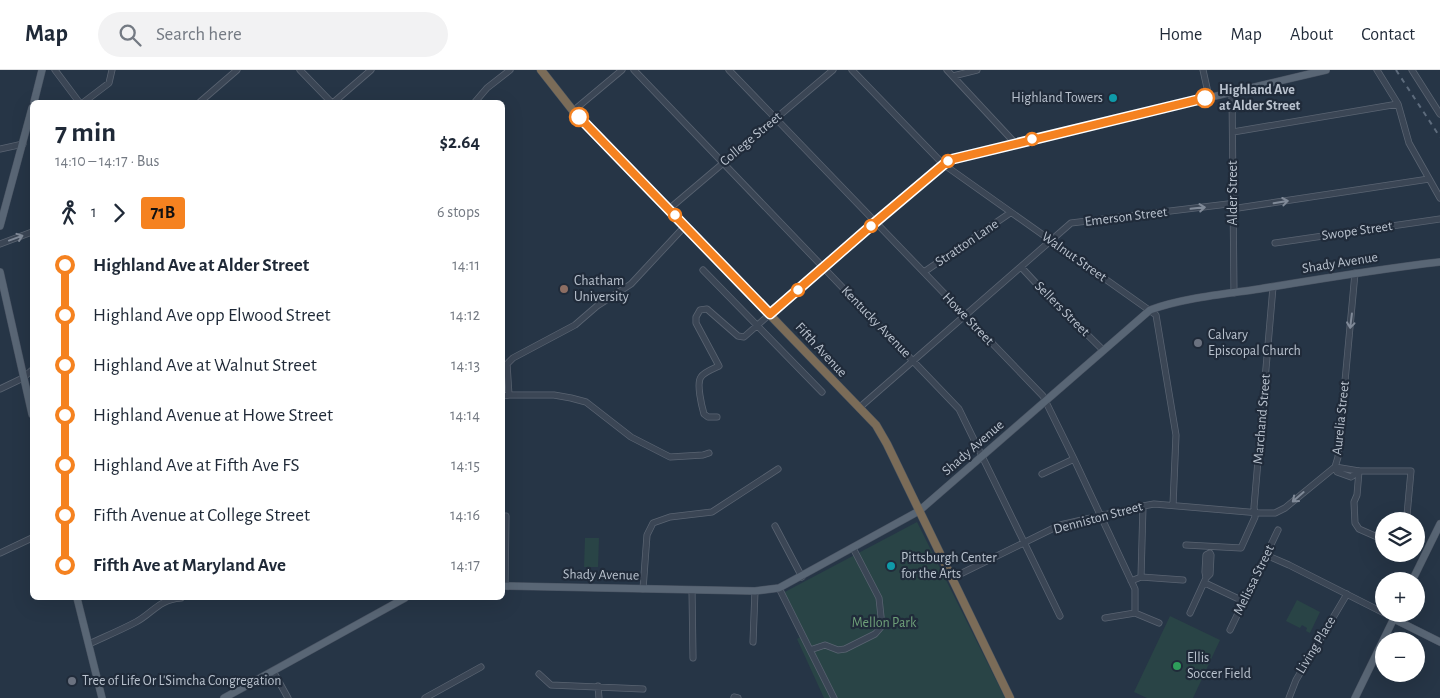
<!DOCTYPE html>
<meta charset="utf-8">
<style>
body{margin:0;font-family:"Alegreya Sans",sans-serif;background:#f2f2f3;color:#1f2937;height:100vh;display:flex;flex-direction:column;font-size:19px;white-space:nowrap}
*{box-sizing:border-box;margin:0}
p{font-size:16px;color:#747a83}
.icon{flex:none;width:28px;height:28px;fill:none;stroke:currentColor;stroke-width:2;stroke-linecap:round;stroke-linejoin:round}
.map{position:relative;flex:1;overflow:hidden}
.sheet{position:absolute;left:30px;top:30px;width:475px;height:500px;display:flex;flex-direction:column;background:#fff;border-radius:8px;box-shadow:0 5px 20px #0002}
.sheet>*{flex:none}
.badge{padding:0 10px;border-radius:4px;font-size:18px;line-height:32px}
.tools{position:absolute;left:1375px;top:442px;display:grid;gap:10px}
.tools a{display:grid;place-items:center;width:50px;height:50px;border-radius:50%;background:#fff;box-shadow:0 5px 20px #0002;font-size:25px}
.map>.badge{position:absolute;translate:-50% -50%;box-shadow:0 0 0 2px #fff}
.legs{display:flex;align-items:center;gap:8px;height:55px;padding:0 25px;font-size:16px}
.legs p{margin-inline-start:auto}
.summary{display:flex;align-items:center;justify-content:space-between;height:85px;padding:0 25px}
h1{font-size:28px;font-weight:700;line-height:38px}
ul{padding:0 25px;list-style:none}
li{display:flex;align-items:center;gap:18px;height:50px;font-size:19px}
li i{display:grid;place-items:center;width:8px;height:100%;margin:0 6px;background:currentColor}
li i::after{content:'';width:12px;height:12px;margin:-6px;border:4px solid;border-radius:50%;background:#fff}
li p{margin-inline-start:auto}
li:first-child i{background:linear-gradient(#0000 50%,currentColor 0)}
li:last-child i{background:linear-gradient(currentColor 50%,#0000 0)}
header{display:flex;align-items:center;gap:30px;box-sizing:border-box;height:70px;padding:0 25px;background:#fff;border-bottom:1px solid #e0e1e3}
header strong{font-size:24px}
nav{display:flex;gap:28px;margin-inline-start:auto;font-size:18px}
.search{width:350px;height:45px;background:#f2f2f3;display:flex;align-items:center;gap:12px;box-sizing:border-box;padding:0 18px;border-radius:28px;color:#747a83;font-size:19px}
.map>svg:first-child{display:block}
.green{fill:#294446}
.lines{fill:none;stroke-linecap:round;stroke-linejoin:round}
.minor-casing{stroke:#5a6472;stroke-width:7}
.major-casing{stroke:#485261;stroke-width:8}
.highway-casing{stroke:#46515f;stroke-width:9}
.minor{stroke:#3b4655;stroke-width:5.5}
.major{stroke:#596675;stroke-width:7}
.highway{stroke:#7b6c58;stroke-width:8}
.rail{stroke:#5d6b7c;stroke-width:2;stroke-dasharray:5 5;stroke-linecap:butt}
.oneway{stroke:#808a98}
.line-1-casing{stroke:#fff;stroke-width:11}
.line-1{stroke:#f58220;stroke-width:8}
.culture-dot{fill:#0f9aa8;stroke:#202b3a;stroke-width:2}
.stop-1-dot{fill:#fff;stroke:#f58220;stroke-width:2.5}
.education-dot{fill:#8d6e63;stroke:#202b3a;stroke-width:2}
.worship-dot{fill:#6b7280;stroke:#202b3a;stroke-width:2}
.leisure-dot{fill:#2e9e5b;stroke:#202b3a;stroke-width:2}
.labels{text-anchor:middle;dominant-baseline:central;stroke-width:4.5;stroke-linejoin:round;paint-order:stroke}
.stop-label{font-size:14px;font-weight:bold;fill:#b9c2ce;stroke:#202b3a;text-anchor:start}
.poi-label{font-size:14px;fill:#b9c2ce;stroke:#202b3a;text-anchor:start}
.street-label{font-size:14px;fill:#b9c2ce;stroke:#202b3a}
.park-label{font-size:14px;fill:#6fa079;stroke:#202b3a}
</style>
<header>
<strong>Map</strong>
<div class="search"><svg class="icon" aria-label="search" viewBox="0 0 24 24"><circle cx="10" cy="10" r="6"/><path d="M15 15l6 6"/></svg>Search here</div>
<nav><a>Home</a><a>Map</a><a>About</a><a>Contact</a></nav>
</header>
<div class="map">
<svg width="1440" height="628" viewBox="0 0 1440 628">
<rect width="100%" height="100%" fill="#263546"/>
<path class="green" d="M917 452 1005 628H824L797 569 800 567 779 525Z
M585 468H599L598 497H584Z
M1297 530 1320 542 1310 563 1306 561 1307 558 1302 555 1300 558 1286 551Z
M1170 546 1220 570 1193 628H1147L1134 622Z"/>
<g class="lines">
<g class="minor-casing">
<path id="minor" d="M55 0 79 32
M300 0 331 32
M634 0 959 339 1060 546
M729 0 1043 326 1074 389 1135 519V543
M852 0 943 94 1156 245 1176 365 1173 435
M947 0 1015 73
M1203 0 1209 27
M1377 0 1398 34 1409 73 1440 128
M1412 0 1440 44
M953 6 977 0
M1232 22 1234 223
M84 32 109 13 112 0
M200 32 237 0
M334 32 371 0
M475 32 487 18 510 0
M573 41 622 0
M1233 62 1398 34
M0 79 23 74
M669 139 833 0
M1275 173 1440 149
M0 174 32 162
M1021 197 1047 225 1103 280
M703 200 822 322
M924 202 1010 143
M0 319 23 308 32 300
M509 325H554L571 328 586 332 631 367 670 387 703 385 709 383
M502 326 509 325 507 294 513 288 575 255 597 236 631 214 685 156
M859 338 1071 153 1228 134 1238 138 1429 109
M717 347H708L704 344C702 337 696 313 701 307 704 302 713 299 719 296L696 253V247L700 240 707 239 738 266 744 267 770 244
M1335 397 1359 401H1411L1407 445 1404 451
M1335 397 1337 402 1351 407 1359 401
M1359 401 1357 425 1354 432 1355 453 1359 459 1384 470
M1042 404 1074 389
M775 456 802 507
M1186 475 1241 478 1255 447 1254 437 1273 217
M0 483 32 468
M1266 485 1289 495 1384 543
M1141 507 1143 436
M952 508 1060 455 1143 436 1154 434 1260 443H1275L1285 438 1335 397 1338 387 1355 203
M1131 511 1141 507 1183 510
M1205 513 1243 531
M505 516 506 446
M779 518 834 628
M643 519 647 465 653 453 670 447 712 442 778 399
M692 520 693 588
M1190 543 1206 508 1210 504 1211 485 1210 483 1206 485 1205 502 1206 508
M1105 548 1135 543 1159 553
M1230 560 1278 460
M753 572 755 521
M89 574C104 567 121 560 136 552 154 542 158 530 181 528
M810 580 825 575 838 580 845 579 875 564 882 556 879 528 853 478
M273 601 288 628
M539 604 551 615 643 619
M598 616 599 628
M734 627 738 628
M425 628 481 597
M1289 628 1296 610 1347 524"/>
</g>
<g class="major-casing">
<path id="major" d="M34 32 42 0
M0 156 32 38
M0 202 32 344
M770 244 943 94 949 91 996 78 1326 0
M1412 511 1440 454
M502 516 755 521 779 518 919 441 1150 240C1182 228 1225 224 1259 219 1319 209 1379 199 1440 192
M77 528 102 628
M1394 549 1440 572
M224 628 405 528
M1355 628 1396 544"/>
</g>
<g class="highway-casing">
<path id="highway" d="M541 0 574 42 876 355 887 374 1010 628"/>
</g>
<use href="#minor" class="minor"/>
<use href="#major" class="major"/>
<use href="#highway" class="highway"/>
<path class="rail" d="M1396 0 1440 67"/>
</g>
<defs><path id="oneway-shaft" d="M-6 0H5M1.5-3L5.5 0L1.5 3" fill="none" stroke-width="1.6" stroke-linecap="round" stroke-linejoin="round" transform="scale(1.25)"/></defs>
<g class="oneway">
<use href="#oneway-shaft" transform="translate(1281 132) rotate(-9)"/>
<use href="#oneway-shaft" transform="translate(1198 138) rotate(-6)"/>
<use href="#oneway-shaft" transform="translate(16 168) rotate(-20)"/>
<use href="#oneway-shaft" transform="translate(1351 251) rotate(97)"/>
<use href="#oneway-shaft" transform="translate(1298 427) rotate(139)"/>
</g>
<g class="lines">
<g class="line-1-casing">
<path id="line-1" d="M579 47 770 244 872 155 949 90 1205 28"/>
</g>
<use href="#line-1" class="line-1"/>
</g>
<g class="culture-dot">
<circle cx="1113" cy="28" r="5"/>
<circle cx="891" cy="496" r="5"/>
</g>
<g class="stop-1-dot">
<circle cx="1205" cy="28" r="9"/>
<circle cx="579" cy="47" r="9"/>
<circle cx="1032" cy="69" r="6"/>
<circle cx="948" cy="91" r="6"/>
<circle cx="675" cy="145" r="6"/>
<circle cx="871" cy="156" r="6"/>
<circle cx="798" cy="220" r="6"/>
</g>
<circle class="education-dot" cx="564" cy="219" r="5"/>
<g class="worship-dot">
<circle cx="1198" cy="273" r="5"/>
<circle cx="72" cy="611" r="5"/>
</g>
<circle class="leisure-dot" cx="1177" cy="596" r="5"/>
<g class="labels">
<g class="stop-label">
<text x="1219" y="20">Highland Ave<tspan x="1219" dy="16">at Alder Street</tspan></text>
</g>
<g class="poi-label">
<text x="1103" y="28" text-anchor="end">Highland Towers</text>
<text x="574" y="211">Chatham<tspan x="574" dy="16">University</tspan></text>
<text x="1208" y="265">Calvary<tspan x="1208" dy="16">Episcopal Church</tspan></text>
<text x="901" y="488">Pittsburgh Center<tspan x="901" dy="16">for the Arts</tspan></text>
<text x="1187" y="588">Ellis<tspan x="1187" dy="16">Soccer Field</tspan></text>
<text x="82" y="611">Tree of Life Or L'Simcha Congregation</text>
</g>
<g class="street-label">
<text transform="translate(751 69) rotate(-40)">College Street</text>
<text transform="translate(1233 123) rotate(-90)">Alder Street</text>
<text transform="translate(1126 147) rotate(-7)">Emerson Street</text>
<text transform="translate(1357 161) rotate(-8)">Swope Street</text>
<text transform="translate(967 173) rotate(-34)">Stratton Lane</text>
<text transform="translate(1074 187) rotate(35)">Walnut Street</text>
<text transform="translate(1340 193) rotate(-9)">Shady Avenue</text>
<text transform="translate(1062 239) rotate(45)">Sellers Street</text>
<text transform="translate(968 249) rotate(46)">Howe Street</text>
<text transform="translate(876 252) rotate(46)">Kentucky Avenue</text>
<text transform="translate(821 280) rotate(47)">Fifth Avenue</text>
<text transform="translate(1341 348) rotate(-84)">Aurelia Street</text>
<text transform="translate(1262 349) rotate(-85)">Marchand Street</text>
<text transform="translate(973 378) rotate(-41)">Shady Avenue</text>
<text transform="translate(1098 448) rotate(-15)">Denniston Street</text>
<text transform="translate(601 505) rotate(1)">Shady Avenue</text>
<text transform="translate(1254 510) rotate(-64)">Melissa Street</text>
<text transform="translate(1316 575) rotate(-59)">Living Place</text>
</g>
<g class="park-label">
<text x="884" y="553">Mellon Park</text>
</g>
</g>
</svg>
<div class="tools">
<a><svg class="icon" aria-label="layers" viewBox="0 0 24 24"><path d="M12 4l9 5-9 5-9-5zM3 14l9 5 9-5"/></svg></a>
<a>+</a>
<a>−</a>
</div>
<section class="sheet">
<div class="summary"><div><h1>7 min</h1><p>14:10 – 14:17 · Bus</p></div><b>$2.64</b></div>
<div class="legs"><svg class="icon" aria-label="walk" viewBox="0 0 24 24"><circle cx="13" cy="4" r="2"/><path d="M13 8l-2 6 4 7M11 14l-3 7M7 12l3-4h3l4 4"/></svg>1<svg class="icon" aria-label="forward" viewBox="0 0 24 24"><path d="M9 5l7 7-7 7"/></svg><b class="badge" style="background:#f58220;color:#111">71B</b><p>6 stops</p></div>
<ul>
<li><i style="color:#f58220"></i><b>Highland Ave at Alder Street</b><p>14:11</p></li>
<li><i style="color:#f58220"></i><span>Highland Ave opp Elwood Street</span><p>14:12</p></li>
<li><i style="color:#f58220"></i><span>Highland Ave at Walnut Street</span><p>14:13</p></li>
<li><i style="color:#f58220"></i><span>Highland Avenue at Howe Street</span><p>14:14</p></li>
<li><i style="color:#f58220"></i><span>Highland Ave at Fifth Ave FS</span><p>14:15</p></li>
<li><i style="color:#f58220"></i><span>Fifth Avenue at College Street</span><p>14:16</p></li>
<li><i style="color:#f58220"></i><b>Fifth Ave at Maryland Ave</b><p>14:17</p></li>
</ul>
</section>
</div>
